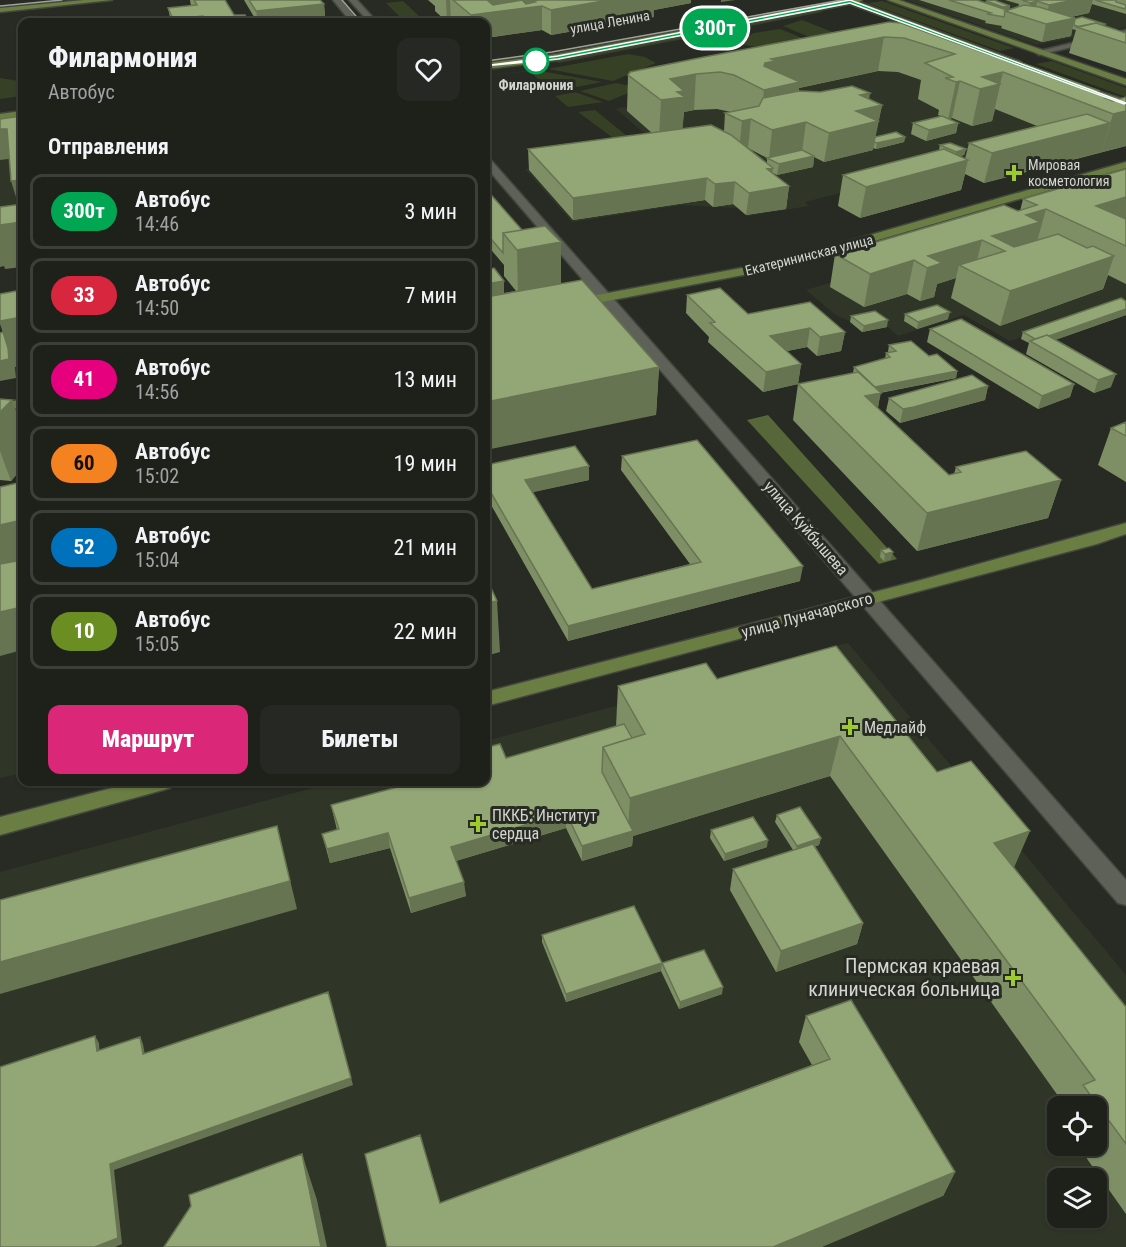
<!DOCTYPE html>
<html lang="ru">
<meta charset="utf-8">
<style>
body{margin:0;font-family:"Roboto Condensed",sans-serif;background:#262823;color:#f1f3f6;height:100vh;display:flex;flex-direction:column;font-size:22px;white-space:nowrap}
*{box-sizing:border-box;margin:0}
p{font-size:20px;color:#a1a3a2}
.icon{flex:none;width:33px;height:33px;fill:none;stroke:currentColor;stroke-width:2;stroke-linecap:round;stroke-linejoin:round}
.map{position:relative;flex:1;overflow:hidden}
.drawer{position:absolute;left:18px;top:18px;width:472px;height:768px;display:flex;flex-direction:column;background:#1e201a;border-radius:12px;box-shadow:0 2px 4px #0004,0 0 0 2px #3c3e39}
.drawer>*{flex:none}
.badge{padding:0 12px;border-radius:20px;font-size:21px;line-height:39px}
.buttons{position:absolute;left:1047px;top:1096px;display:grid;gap:12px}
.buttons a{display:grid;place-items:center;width:60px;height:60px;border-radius:12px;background:#1e201a;box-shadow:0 2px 4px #0004,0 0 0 2px #3c3e39;font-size:30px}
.map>.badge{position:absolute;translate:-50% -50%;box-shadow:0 0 0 3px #fff}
h2{padding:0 30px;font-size:22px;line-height:54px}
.round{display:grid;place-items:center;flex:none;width:63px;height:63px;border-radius:12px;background:#262823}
.head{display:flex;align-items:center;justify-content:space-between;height:102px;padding:0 30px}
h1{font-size:28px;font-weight:800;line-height:45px}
.primary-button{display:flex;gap:12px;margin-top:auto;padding:12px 30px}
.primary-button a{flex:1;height:69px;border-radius:12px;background:#db2777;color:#fff;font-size:24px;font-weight:800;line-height:69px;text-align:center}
.primary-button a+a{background:#262823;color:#f1f3f6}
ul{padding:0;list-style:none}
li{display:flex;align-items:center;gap:18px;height:75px;margin:0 12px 9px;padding:0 18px;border:3px solid #3c3e39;border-radius:12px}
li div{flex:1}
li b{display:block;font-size:22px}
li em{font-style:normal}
li .badge{min-width:66px;font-weight:700;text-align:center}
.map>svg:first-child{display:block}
.built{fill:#303627;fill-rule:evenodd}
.green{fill:#364025}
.forest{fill:#576739}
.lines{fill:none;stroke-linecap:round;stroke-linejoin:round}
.minor-casing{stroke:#43463f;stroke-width:3}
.tertiary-casing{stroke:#43463f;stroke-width:3}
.secondary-casing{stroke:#43463f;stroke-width:3}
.primary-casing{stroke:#43463f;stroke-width:3}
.minor{fill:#5d6158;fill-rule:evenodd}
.tertiary{fill:#5d6158;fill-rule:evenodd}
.secondary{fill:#5d6158;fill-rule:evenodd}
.primary{fill:#6a7d42;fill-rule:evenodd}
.tram{stroke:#9fa19b;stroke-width:1.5}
.wall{fill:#7e8f65;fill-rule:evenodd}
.shaded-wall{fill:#677452}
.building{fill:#93a675;stroke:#677452;stroke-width:1.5}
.line{fill:#00a651;stroke:#fff;stroke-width:1.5}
.stop-dot{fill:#fff;stroke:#00a651;stroke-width:3}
.poi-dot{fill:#9dca30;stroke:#282b23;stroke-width:2}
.labels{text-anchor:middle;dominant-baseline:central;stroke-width:6;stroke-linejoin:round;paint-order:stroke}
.far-street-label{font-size:14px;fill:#d3d5d0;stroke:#282b23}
.far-stop-label{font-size:14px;font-weight:bold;fill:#d3d5d0;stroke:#282b23}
.far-poi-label{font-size:14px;fill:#d3d5d0;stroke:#282b23;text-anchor:start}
.street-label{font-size:16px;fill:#d3d5d0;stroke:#282b23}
.poi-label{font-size:16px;fill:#d3d5d0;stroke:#282b23;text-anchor:start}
.near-poi-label{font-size:20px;fill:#d3d5d0;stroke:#282b23;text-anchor:end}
</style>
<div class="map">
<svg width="1126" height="1247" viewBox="0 0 1126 1247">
<rect width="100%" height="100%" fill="#282b23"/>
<path class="built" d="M907 0H1126V27L1036 45Z
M896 51 1096 128 805 202 809 206 747 216 737 208 681 205 572 222 525 169 663 149 616 109Z
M22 139V217L0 221V142Z
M1126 195V299L1010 341 964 315 898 336 875 316 850 321 837 316 806 290Z
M22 523V773L0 778V528Z
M848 643 1126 975V1247H0V872L335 782H486V741ZM1058 1107H1096V1146H1058ZM1058 1179H1096V1218H1058Z"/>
<path class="green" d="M403 1 421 18H401L386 3Z
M882 1 1014 48 1000 51 868 3Z
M819 11 823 12 559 63 556 61Z
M802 20 843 36 819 41 783 26Z
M780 29 812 42 772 50 735 43 754 33Z
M628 54 645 57 656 63 613 81 548 69Z
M1052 61 1126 88V97L1036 64Z
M535 70 602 82 551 92 530 71 486 76Z
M0 78 19 81 17 83 22 86V96L0 99Z
M616 83 640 88 609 101 580 91Z
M575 92 603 102 568 107 555 96Z
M595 110 627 136 613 138 578 112Z"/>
<path class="forest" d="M768 415 897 559 879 564 747 420Z"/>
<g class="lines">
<g class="minor-casing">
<path id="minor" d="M1126 30V34L1039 55 1035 52Z"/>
</g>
<g class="tertiary-casing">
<path id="tertiary" d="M333 0H341L359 22H351Z
M349 0H357L377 22H369Z"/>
</g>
<g class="secondary-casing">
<path id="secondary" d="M486 158 490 159 1126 880V905L1118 903 486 167Z"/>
</g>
<g class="primary-casing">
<path id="primary" d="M84 0H112L0 12V8Z
M843 0H862L859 2 1021 62 1014 64 850 4 558 60 486 69V63L558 54Z
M888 0H899L1126 79V85Z
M1085 87 1126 100V106L1085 91Z
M22 111V117L0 120V114Z
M1126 162V168L785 267 576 307 570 303 576 299 779 261Z
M22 399V407L0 412V404Z
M1126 523V534L1097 544 486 706V692L921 580Z
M135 782H173L170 788 163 790 0 835V817Z"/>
</g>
<use href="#minor" class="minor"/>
<use href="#tertiary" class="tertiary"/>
<use href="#secondary" class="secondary"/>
<use href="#primary" class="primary"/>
<path class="tram" d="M342 0 361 22
M0 6 62 0
M486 61 552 52 842 0"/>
</g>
<path class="wall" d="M190 0H225L234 15 247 19 248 22H171L168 8 191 6Z
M244 0H320L324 4 325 17 274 22H257Z
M428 0H691V3L654 10V17L551 35 542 30 486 38V22H447L435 11V6Z
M919 0H977L985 3 986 1 1010 6 1009 9 1018 7 1019 4 1005 0H1126V14L1092 4 1089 13 1071 17 1075 18V19L1105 26 1126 33V72L1069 53 1076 30 1072 29 1071 36 1042 42 1001 28 1002 26 985 23 986 21Z
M889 22 1099 92 1109 99 1113 101 1126 97V146L984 183 965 174 961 190 860 218 838 206 843 175 939 150 940 145 966 149 964 155 960 156 965 159 969 143 1037 126 995 109 992 121 972 126 952 118 949 119 958 123 956 133 926 141 911 134 913 123 941 116 938 115 939 110 918 99 921 80 898 72 878 71 799 88V91L869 99 882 105 875 137H905L904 142 876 149 873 148V150L824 162 814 157 813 167 777 175 773 173V174L789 186 786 209 746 215 733 204 713 207 705 200 573 220 529 170 528 149 652 133 627 111 628 75ZM717 109 731 112 725 113 724 131 682 129 684 112 694 110ZM748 148 767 158V163Z
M1126 169V284L1108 275 1103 289 1000 326 951 298 956 278 937 284 934 297 920 301 907 294 864 307 830 287 835 254 1018 211H1020L1023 199Z
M486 189 522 230 561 242V284L659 367 656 415 504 293 516 291 504 276V265L487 245H486Z
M687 295 748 314 845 332 841 351 817 356 807 347 787 351 801 364 798 384 853 373 854 367 885 359 886 353H889L888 352 889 345 929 356 957 371 956 378 880 393 878 408 949 475 954 474 956 467 1061 480 1048 518 917 551 793 420 798 384 763 392 708 342 709 337 686 313Z
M1126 301V315L1055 340 1111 387 1094 393 1026 354 1029 343 1021 339 1023 332Z
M905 314 948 319 917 329 904 321Z
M851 316 887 327 862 332 850 322Z
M930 329 1074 384 1070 397 1038 409 927 342Z
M988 386 985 400 911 420 900 423 886 411 889 398Z
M0 399 12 400 22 429V468L11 481 0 480Z
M1126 422V482L1098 465 1111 428Z
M622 456 800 581 568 641 486 496V465L589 480 532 492 592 589 690 564 621 470Z
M881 550 891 559 884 561 880 557Z
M836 646 1126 1007V1214L1078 1146H1096V1107H1066L830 776 633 836 632 846 582 861 566 828 456 861 466 896 411 913 390 848 330 863 322 834 337 830 331 805 486 782 488 747 506 758 616 727 618 686 717 679Z
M777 815 821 838 819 845 814 847 863 923 857 944 776 972 730 890 733 869 793 850 775 822Z
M711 830 767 847 724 861 710 838Z
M542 935 662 963 722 994 679 1009 661 971 566 1002 542 942Z
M806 1016 955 1172 943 1196 440 1203 812 1065 799 1042Z"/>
<path class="shaded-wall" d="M446 0H450L451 21 447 22Z
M480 0H568L542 6V30L486 38V22H471V15Z
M609 0H691V3L654 10V17L551 35V10Z
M721 0H735L721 2Z
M1074 0H1093L1089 13 1047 22 1045 21 1049 5Z
M1037 2 1033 19 1026 18 1030 3Z
M324 4 325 17 274 22H258L256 11Z
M1010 6 1009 10 1002 11 1003 7Z
M203 16 204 22H174L173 19Z
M1075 18 1071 36 1042 42 1046 24Z
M247 19 248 22H238L237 20Z
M884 37 878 71 799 88 795 119 760 124 764 90V66L765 63 771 59Z
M1003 72 992 121 972 126 980 89 982 77Z
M696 74 694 110 684 112 682 135 659 138 661 100 670 79Z
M960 81 952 118 948 119 956 82Z
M870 93 868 108 882 105 873 150 824 162 829 133 860 95Z
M1126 111V146L1102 152 1113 114Z
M751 119 748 148 739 150 742 121Z
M806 122 802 152 769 159 772 130Z
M958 123 956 133 926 141 929 130Z
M1110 123 1102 152 984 183 992 153Z
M0 129H7L16 158 0 160Z
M905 137 904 142 876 149 877 143Z
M966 149 964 155 954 158 956 152Z
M814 156 813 167 777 175 779 164Z
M968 160 961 190 860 218 866 187Z
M773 168 771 189 789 186 786 209 746 215 749 193 767 169Z
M707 178 705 200 573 220V198Z
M22 180V212L21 213 11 181Z
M735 182 733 204 713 207 715 184Z
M1126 197V225L1096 206Z
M1046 209 1037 242 1005 251 992 236 1026 215Z
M22 222V267L5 269 4 266 0 267V225Z
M982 240 974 272 959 265 956 278 937 284 934 297 920 301 927 268 928 256Z
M561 242V286L518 294 517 250Z
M1114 256 1103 289 1000 326 1010 291Z
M914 260 907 294 864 307 870 274Z
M504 281V294L486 297V284Z
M1126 309V315L1038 346 1037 340Z
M950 312 948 319 917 329 918 322Z
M22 317V366L15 367 16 378 0 381V361L8 348 0 324V321Z
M888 320 887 327 862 332 864 326Z
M810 328 807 347 768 355 770 336Z
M845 332 841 351 817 356 820 337Z
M801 364 798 384 763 392 766 372Z
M659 367 656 415 486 450V402Z
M957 371 956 378 847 399 849 392Z
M1116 374 1111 387 1094 393 1098 380Z
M1074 384 1070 397 1038 409 1042 396Z
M988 386 985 400 911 420 900 423 903 409Z
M881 393 873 430 865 396Z
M12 400 22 429V468L11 481 0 451V412Z
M589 466V480L525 494V480Z
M1061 480 1048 518 917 551 927 513Z
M22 520V562L0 567V525Z
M893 552 891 559 884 561 885 554Z
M803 566 800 581 568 641V626Z
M497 601 500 652 486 656V603Z
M22 607V650L0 656V612Z
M840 736 830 776 633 836 632 846 582 861V846L628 832 630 798Z
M566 813V828L452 862 451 847Z
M277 826 297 909 0 994V962Z
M1030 831 1013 870 994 843Z
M388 833 390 848 330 863 327 849Z
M821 838 819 845 795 853 797 846Z
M768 840 767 847 724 861 725 854Z
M464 882 466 896 411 913 409 898Z
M863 923 857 944 776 972 781 951Z
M662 963 661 971 566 1002V994Z
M723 987 722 994 679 1009 680 1002Z
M95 1036 99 1043 100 1058 97 1051Z
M140 1037 143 1044 146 1061 143 1054Z
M351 1078 353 1085 114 1170 122 1244 115 1247H95L110 1164Z
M302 1154 317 1200 327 1247H321Z
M955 1172 943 1196 822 1247H773Z"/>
<path class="building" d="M194 0H225L234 15H245L247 19 237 20 239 22H207L203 16 173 19 168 8 197 5Z
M249 0H320L324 4 256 11Z
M453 0H487L493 5 522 0 526 4 535 2 533 1 539 0H609L551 10 542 6 471 15Z
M949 0H977L1007 10 1005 11 1004 17 987 14 991 13Z
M994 0 1010 6 1003 7 986 1Z
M1022 0H1074L1049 5 1037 1 1030 3Z
M1095 0H1116V2L1126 5 1125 9Z
M1024 5 1039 7 1075 18 1046 24 1005 11Z
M1082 17 1105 24 1102 25 1096 23 1079 27 1074 25 1075 19Z
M889 22 901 23 990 55 997 54 1100 91H1097L1110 96 1105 98 1113 101 1126 97V111L1113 114 1003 72 982 77 1000 84 980 89 960 81 956 82 945 78 953 77 925 63 955 54 904 38 884 37 771 59 776 61 765 63 764 66 800 82 764 90 734 75 720 72 696 74 670 79 684 91 677 92 685 97 661 100 628 75 630 72 704 57Z
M1096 23 1126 33V43L1076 27Z
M852 86 870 93 860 95 882 105 856 111 878 121 829 133 806 122 772 130 751 119 742 121 725 113 759 106 763 98 799 91 820 92Z
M1087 114 1110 123 992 153 969 143Z
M22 116V180L11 181 7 129H0V119Z
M942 116 958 123 929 130 913 123Z
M711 125 731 135 773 168 767 169 789 186 749 193 735 182 715 184 707 178 573 198 528 149Z
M896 132 905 137 877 143 874 142 875 137Z
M950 143 966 149 956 152 940 145Z
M944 149 968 160 866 187 843 175Z
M802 150 814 156 779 164 767 158Z
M1126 169V197L1096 206 1126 219V246L1046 209 1026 215 1040 222 992 236 1014 247 1058 234 1087 248 1093 246 1114 256 1010 291 959 265 1005 251 982 240 928 256 942 263 927 268 914 260 870 274 835 254 1004 205 1018 211 1037 205 1023 199Z
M486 189 522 230 503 233V253L486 233Z
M22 204V222L0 225V207Z
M545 226 561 242 517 250 503 233Z
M494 268 504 281 486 284V270Z
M582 280 659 367 486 402V297Z
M720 288 748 314 810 302 845 332 820 337 810 328 770 336 801 364 766 372 710 323 715 322 687 295Z
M22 290V317L0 321V294Z
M1121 298 1126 301V309L1049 336 1047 335 1035 339 1023 332Z
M937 305 950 312 918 322 905 314Z
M875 311 888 320 864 326 851 316Z
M961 319 1074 384 1042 396 930 329Z
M3 332 8 348 9 359 0 361V333Z
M1047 335 1116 374 1098 380 1030 341Z
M911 341 929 356 937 354 957 371 875 387 854 367 890 357 886 353 896 351 889 345Z
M858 372 881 393 865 396 949 475 961 472 956 467 1026 451 1061 480 927 513 798 384Z
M972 375 988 386 914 407 903 409 889 398Z
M0 399 12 400 0 412Z
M1126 422V436L1111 428Z
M697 440 803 566 568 626 486 484V465L575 446 589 466 525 480 592 589 701 562 622 456Z
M22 482V520L0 525V487Z
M889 548 893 552 885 554 881 550Z
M22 560V607L0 612V564Z
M486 577 497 601 486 603Z
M836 646 937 772 971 761 1030 831 994 843 1126 1007V1144L1083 1085 1095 1080 840 736 630 798 603 747 645 734 618 686 706 663 717 679Z
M624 724 632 738 603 747 602 772 633 831 582 846 566 813 451 847 464 882 409 898 388 833 327 849 322 834 339 829 331 805 416 782H486V742L488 747 500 744 506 758Z
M800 807 821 838 797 846 777 815Z
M753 817 768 840 725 854 711 830Z
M277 826 290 881 0 962V900Z
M813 844 863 923 781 951 733 869Z
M634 906 662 963 704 950 723 987 680 1002 662 963 566 994 542 935Z
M328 992 351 1078 110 1164 118 1238 95 1247H0V1067L95 1036 97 1051 140 1037 143 1054Z
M851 1000 955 1172 773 1247H387L365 1154 420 1135 440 1203 830 1059 806 1016Z
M302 1154 321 1247H164L191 1206 189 1195Z"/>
<path class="line" d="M850 0 1126 103 1124 104 850 3 558 59 483 66 558 56Z"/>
<circle class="stop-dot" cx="536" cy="61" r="12"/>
<g class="poi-dot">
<path d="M1011 164h6v6h6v6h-6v6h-6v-6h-6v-6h6z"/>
<path d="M847 718h6v6h6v6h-6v6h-6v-6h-6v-6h6z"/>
<path d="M475 815h6v6h6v6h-6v6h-6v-6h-6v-6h6z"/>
<path d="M1010 969h6v6h6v6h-6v6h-6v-6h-6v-6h6z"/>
</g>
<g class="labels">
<g class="far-street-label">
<text transform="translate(610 22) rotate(-10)">улица Ленина</text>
<text transform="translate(809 255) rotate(-14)">Екатерининская улица</text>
</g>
<g class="far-stop-label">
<text x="536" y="85">Филармония</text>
</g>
<g class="far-poi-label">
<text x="1028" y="165">Мировая<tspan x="1028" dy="16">косметология</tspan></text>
</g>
<g class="street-label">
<text transform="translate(806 528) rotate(49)">улица Куйбышева</text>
<text transform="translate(807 615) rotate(-15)">улица Луначарского</text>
</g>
<g class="poi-label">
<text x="864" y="727">Медлайф</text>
<text x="492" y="815">ПККБ: Институт<tspan x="492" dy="18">сердца</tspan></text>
</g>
<g class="near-poi-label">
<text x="1000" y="966">Пермская краевая<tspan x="1000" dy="23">клиническая больница</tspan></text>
</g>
</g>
</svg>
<div class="buttons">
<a><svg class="icon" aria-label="locate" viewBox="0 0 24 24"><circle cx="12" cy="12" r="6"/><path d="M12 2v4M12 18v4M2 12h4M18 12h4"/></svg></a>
<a><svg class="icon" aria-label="layers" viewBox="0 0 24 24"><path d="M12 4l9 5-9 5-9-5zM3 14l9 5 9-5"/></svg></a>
</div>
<b class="badge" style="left:715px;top:28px;background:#00a651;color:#fff">300т</b>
<section class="drawer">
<div class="head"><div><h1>Филармония</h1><p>Автобус</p></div><a class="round"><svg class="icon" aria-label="heart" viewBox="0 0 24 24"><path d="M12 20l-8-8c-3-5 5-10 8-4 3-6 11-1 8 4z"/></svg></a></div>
<h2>Отправления</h2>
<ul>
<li><span class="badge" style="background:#00a651;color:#fff">300т</span><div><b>Автобус</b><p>14:46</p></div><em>3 мин</em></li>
<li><span class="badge" style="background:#d7263d;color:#fff">33</span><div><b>Автобус</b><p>14:50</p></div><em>7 мин</em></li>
<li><span class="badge" style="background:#e6007e;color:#fff">41</span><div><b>Автобус</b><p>14:56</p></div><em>13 мин</em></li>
<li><span class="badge" style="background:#f58220;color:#111">60</span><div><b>Автобус</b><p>15:02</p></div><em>19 мин</em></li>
<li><span class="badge" style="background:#0072bc;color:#fff">52</span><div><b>Автобус</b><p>15:04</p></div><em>21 мин</em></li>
<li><span class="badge" style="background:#6b8e23;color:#fff">10</span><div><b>Автобус</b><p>15:05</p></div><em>22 мин</em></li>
</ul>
<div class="primary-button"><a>Маршрут</a><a>Билеты</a></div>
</section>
</div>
